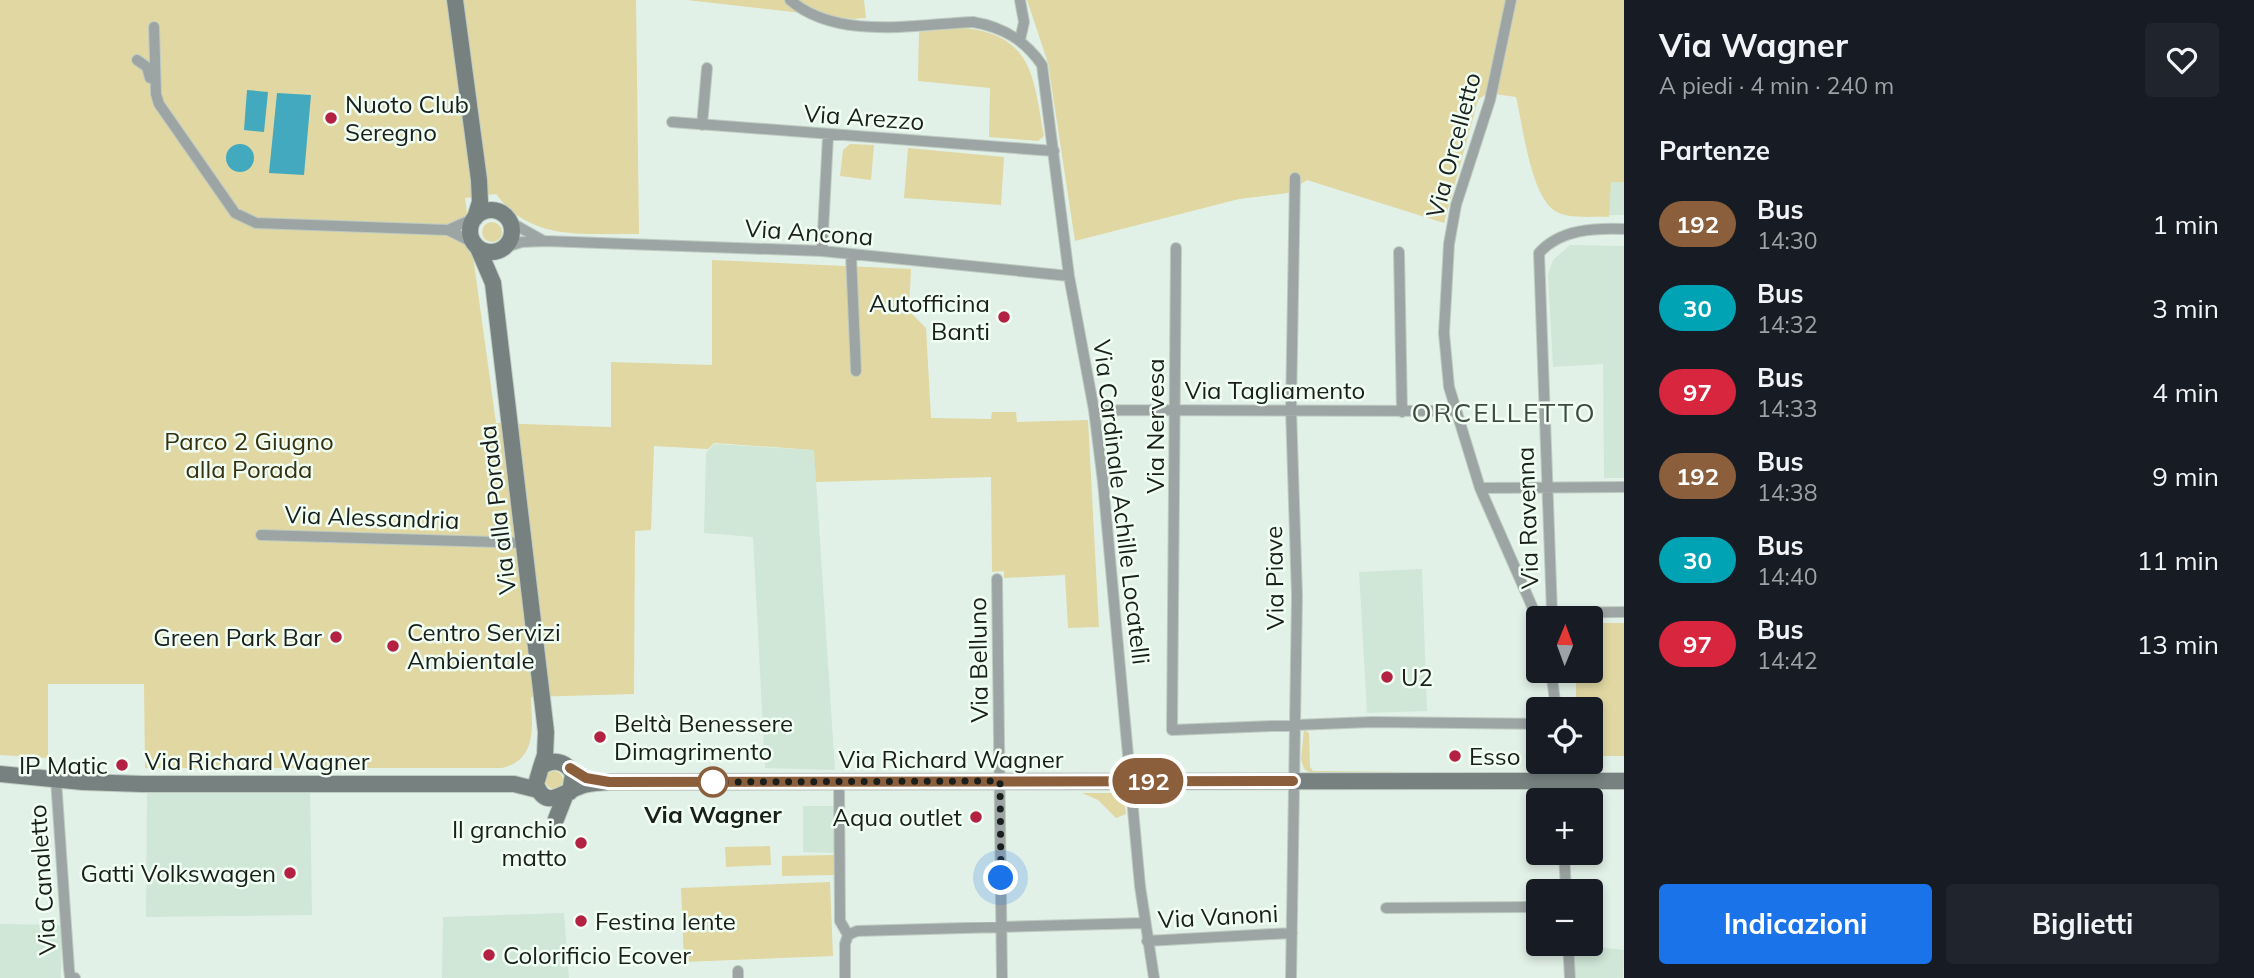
<!DOCTYPE html>
<html lang="it">
<meta charset="utf-8">
<style>
body{margin:0;font-family:Mulish,sans-serif;background:#20242c;color:#f1f3f6;height:100vh;display:flex;flex-direction:column;font-size:26px;white-space:nowrap}
*{box-sizing:border-box;margin:0}
p{font-size:23px;color:#9ea1a6}
.icon{flex:none;width:38px;height:38px;fill:none;stroke:currentColor;stroke-width:2;stroke-linecap:round;stroke-linejoin:round}
.map{position:relative;flex:1;overflow:hidden}
.side{display:flex;flex-direction:column;background:#171b24;width:630px}
.side>*{flex:none}
.badge{padding:0 14px;border-radius:23px;font-size:24px;line-height:46px}
.needle{width:46px;rotate:1deg}
.fabs{position:absolute;left:1526px;top:606px;display:grid;gap:14px}
.fabs a{display:grid;place-items:center;width:77px;height:77px;border-radius:7px;background:#171b24;box-shadow:0 4px 10px #0003;font-size:35px}
.you{position:absolute;width:35px;height:35px;margin:-18px;border:5px solid #fff;border-radius:50%;background:#1a73e8;box-shadow:0 0 0 10px #1a73e833}
.map>.badge{position:absolute;translate:-50% -50%;box-shadow:0 0 0 4px #fff}
h2{padding:0 35px;font-size:26px;line-height:63px}
.round{display:grid;place-items:center;flex:none;width:74px;height:74px;border-radius:7px;background:#20242c}
.summary{display:flex;align-items:center;justify-content:space-between;height:119px;padding:0 35px}
h1{font-size:33px;font-weight:700;line-height:52px}
.cta{display:flex;gap:14px;margin-top:auto;padding:14px 35px}
.cta a{flex:1;height:80px;border-radius:7px;background:#1a73e8;color:#fff;font-size:28px;font-weight:700;line-height:80px;text-align:center}
.cta a+a{background:#20242c;color:#f1f3f6}
ul{padding:0;list-style:none}
li{display:flex;align-items:center;gap:21px;height:84px;padding:0 35px}
li div{flex:1}
li b{display:block;font-size:26px}
li em{font-style:normal}
li .badge{min-width:77px;font-weight:700;text-align:center}
main{display:flex;flex:1;min-height:0}
.map>svg:first-child{display:block}
.built{fill:#d0e6d7}
.green{fill:#e0d7a2}
.water{fill:#42a9be}
.lines{fill:none;stroke-linecap:round;stroke-linejoin:round}
.street-casing{stroke:#becbc2;stroke-width:12}
.secondary-casing{stroke:#becbc2;stroke-width:18}
.street{stroke:#9da5a4;stroke-width:10}
.secondary{stroke:#778280;stroke-width:16}
.line-casing{stroke:#fff;stroke-width:16}
.line{stroke:#8b5e3c;stroke-width:10}
.walk{stroke:#1a1f1b;stroke-width:7;stroke-dasharray:0 12.6}
.poi-dot{fill:#b32143;stroke:#f0fef4;stroke-width:2.5}
.stop-dot{fill:#fff;stroke:#8b5e3c;stroke-width:3.5}
.labels{text-anchor:middle;dominant-baseline:central;stroke-width:5;stroke-linejoin:round;paint-order:stroke}
.poi-label{font-size:24px;fill:#1a1f1b;stroke:#f0fef4;text-anchor:start}
.street-label{font-size:24px;fill:#1a1f1b;stroke:#f0fef4}
.park-label{font-size:24px;fill:#37310f;stroke:#f0fef4}
.stop-label{font-size:24px;font-weight:bold;fill:#1a1f1b;stroke:#f0fef4}
.neighbourhood-label{font-size:26px;letter-spacing:2px;fill:#3e4a42;stroke:#f0fef4}
</style>
<main>
<div class="map">
<svg width="1624" height="978" viewBox="0 0 1624 978">
<rect width="100%" height="100%" fill="#e2f1e7"/>
<path class="built" d="M1616 120 1624 121V215H1604Z
M1570 245 1624 246V478H1604L1603 364 1553 367 1548 275 1553 260Z
M714 444 814 450 835 770 765 768 753 537 704 533 706 453Z
M1422 569 1427 711 1367 713 1359 572Z
M147 787H310L312 915 146 917Z
M803 806H836L837 853 803 852Z
M564 913 569 978H442L443 917Z
M0 924 62 925 61 978H0Z
M1572 944 1624 950 1623 978H1574Z"/>
<path class="green" d="M0 0H636L639 234C585 233 531 242 496 194L465 198 496 423 611 427V362L712 365V260L911 269 909 311 926 328 931 418 991 419 992 412H1016L1017 422 1088 420 1099 627 1068 628 1065 575 1004 578V571L992 572 991 477 816 482 814 450 714 443 708 449 654 446 651 530 635 531 634 694 531 697C532 725 538 760 502 768H145L144 684H48V758L0 755Z
M687 0H864L866 18 854 19Z
M1027 0H1624V182H1611L1609 217C1594 216 1574 219 1559 213 1531 203 1523 125 1516 97L1487 93 1478 100 1444 223 1307 180 1288 193 1239 199 1075 241 1048 63Z
M963 28C1034 35 1033 78 1044 136L1038 141 989 137 990 88 918 81 919 32Z
M850 144 874 145 871 180 840 176 843 150Z
M908 148 1004 157 1001 205 904 198Z
M482 232a10 10 0 1 1 20 0a10 10 0 1 1-20 0Z
M1591 623H1624V756H1591V709H1576V670H1591Z
M1304 730 1309 733 1310 767 1313 771 1414 772H1309L1304 769 1301 759Z
M545 780a9 9 0 1 1 18 0a9 9 0 1 1-18 0Z
M1082 793H1118L1124 798 1126 814 1116 818 1098 800Z
M770 846 771 865 726 867 725 847Z
M834 855V875L782 876V856Z
M830 882 833 956 684 962 681 888Z"/>
<path class="water" d="M247 90 268 92 264 132 244 130Z
M277 93 311 95 304 175 269 173Z
M226 158a14 14 0 1 1 28 0a14 14 0 1 1-28 0Z"/>
<g class="lines">
<g class="street-casing">
<path id="street" d="M790 0C837 41 917 24 973 22 1003 27 1025 40 1042 65L1069 276 1094 410 1103 482 1140 886 1154 978
M1511 0 1490 100 1456 205 1449 244 1444 333 1449 387 1480 488 1538 620
M154 27 156 94 159 104 235 213 256 223 448 230 475 218
M1020 40 1024 22 1020 0
M137 60 147 67 150 78
M672 122 1054 151
M702 125 707 68
M510 222 542 240
M448 230 474 243
M506 247 522 242 545 241 822 251 1069 276
M1176 248 1172 730 1372 722 1538 724
M822 251 828 136
M1399 252 1402 412
M851 255 856 371
M1094 410 1456 411
M1480 488 1624 487
M261 535 523 543
M997 579 1002 978
M1536 613 1624 612
M1552 613 1539 253C1560 229 1595 228 1624 229
M1551 670 1556 709
M1561 761 1562 800
M56 780 69 969 70 977 75 978
M839 782 840 921 848 935
M1564 852 1566 891
M1386 908 1538 907
M848 935 857 931 1144 923
M1147 941 1292 933
M1568 943 1570 978
M738 971V978
M845 978V944L848 935
M1291 978 1297 596 1291 409 1295 178"/>
</g>
<g class="secondary-casing">
<path id="secondary" d="M455 0 479 180 480 202 475 218
M470 231a21 21 0 1 1 42 0a21 21 0 1 1-42 0Z
M478 248 493 283 546 732 545 755 541 767
M0 774 83 782 142 784H514L538 790
M570 792 573 774C566 761 553 758 541 767L536 784C546 812 564 791 581 786 590 783 600 783 609 782L1624 781
M556 819 565 796"/>
</g>
<use href="#street" class="street"/>
<use href="#secondary" class="secondary"/>
</g>
<g class="lines">
<g class="line-casing">
<path id="line" d="M570 768 586 778 609 782 1293 781"/>
</g>
<use href="#line" class="line"/>
<path class="walk" d="M713 782 1000 781 1001 878"/>
</g>
<g class="poi-dot">
<circle cx="331" cy="118" r="7"/>
<circle cx="1004" cy="317" r="7"/>
<circle cx="336" cy="637" r="7"/>
<circle cx="393" cy="646" r="7"/>
<circle cx="1387" cy="677" r="7"/>
<circle cx="600" cy="737" r="7"/>
<circle cx="1455" cy="756" r="7"/>
<circle cx="122" cy="765" r="7"/>
<circle cx="976" cy="817" r="7"/>
<circle cx="581" cy="843" r="7"/>
<circle cx="290" cy="873" r="7"/>
<circle cx="581" cy="921" r="7"/>
<circle cx="489" cy="955" r="7"/>
</g>
<circle class="stop-dot" cx="713" cy="782" r="14"/>
<g class="labels">
<g class="poi-label">
<text x="345" y="104">Nuoto Club<tspan x="345" dy="28">Seregno</tspan></text>
<text x="990" y="303" text-anchor="end">Autofficina<tspan x="990" dy="28">Banti</tspan></text>
<text x="407" y="632">Centro Servizi<tspan x="407" dy="28">Ambientale</tspan></text>
<text x="322" y="637" text-anchor="end">Green Park Bar</text>
<text x="1401" y="677">U2</text>
<text x="614" y="723">Beltà Benessere<tspan x="614" dy="28">Dimagrimento</tspan></text>
<text x="1469" y="756">Esso</text>
<text x="108" y="765" text-anchor="end">IP Matic</text>
<text x="962" y="817" text-anchor="end">Aqua outlet</text>
<text x="567" y="829" text-anchor="end">Il granchio<tspan x="567" dy="28">matto</tspan></text>
<text x="276" y="873" text-anchor="end">Gatti Volkswagen</text>
<text x="595" y="921">Festina lente</text>
<text x="503" y="955">Colorificio Ecover</text>
</g>
<g class="street-label">
<text transform="translate(864 117) rotate(4)">Via Arezzo</text>
<text transform="translate(1453 145) rotate(-75)">Via Orcelletto</text>
<text transform="translate(809 232) rotate(4)">Via Ancona</text>
<text x="1275" y="390">Via Tagliamento</text>
<text transform="translate(1155 426) rotate(-90)">Via Nervesa</text>
<text transform="translate(1122 502) rotate(83)">Via Cardinale Achille Locatelli</text>
<text transform="translate(497 510) rotate(-97)">Via alla Porada</text>
<text transform="translate(372 517) rotate(2)">Via Alessandria</text>
<text transform="translate(1527 518) rotate(-92)">Via Ravenna</text>
<text transform="translate(1274 578) rotate(-91)">Via Piave</text>
<text transform="translate(978 660) rotate(-91)">Via Belluno</text>
<text x="951" y="759">Via Richard Wagner</text>
<text x="257" y="761">Via Richard Wagner</text>
<text transform="translate(42 880) rotate(-94)">Via Canaletto</text>
<text transform="translate(1218 916) rotate(-3)">Via Vanoni</text>
</g>
<g class="park-label">
<text x="249" y="441">Parco 2 Giugno<tspan x="249" dy="28">alla Porada</tspan></text>
</g>
<g class="stop-label">
<text x="713" y="814">Via Wagner</text>
</g>
<g class="neighbourhood-label">
<text x="1504" y="412">ORCELLETTO</text>
</g>
</g>
</svg>
<div class="fabs">
<a><svg class="needle" viewBox="-14 -14 28 28"><path d="M0-13l5 13h-10z" fill="#e53935"/><path d="M0 13l5-13h-10z" fill="#9ea1a6"/></svg></a>
<a><svg class="icon" aria-label="locate" viewBox="0 0 24 24"><circle cx="12" cy="12" r="6"/><path d="M12 2v4M12 18v4M2 12h4M18 12h4"/></svg></a>
<a>+</a>
<a>−</a>
</div>
<div class="you" style="left:1001px;top:878px"></div>
<b class="badge" style="left:1148px;top:781px;background:#8b5e3c;color:#fff">192</b>
</div>
<section class="side">
<div class="summary"><div><h1>Via Wagner</h1><p>A piedi · 4 min · 240 m</p></div><a class="round"><svg class="icon" aria-label="heart" viewBox="0 0 24 24"><path d="M12 20l-8-8c-3-5 5-10 8-4 3-6 11-1 8 4z"/></svg></a></div>
<h2>Partenze</h2>
<ul>
<li><span class="badge" style="background:#8b5e3c;color:#fff">192</span><div><b>Bus</b><p>14:30</p></div><em>1 min</em></li>
<li><span class="badge" style="background:#00a3b4;color:#fff">30</span><div><b>Bus</b><p>14:32</p></div><em>3 min</em></li>
<li><span class="badge" style="background:#d7263d;color:#fff">97</span><div><b>Bus</b><p>14:33</p></div><em>4 min</em></li>
<li><span class="badge" style="background:#8b5e3c;color:#fff">192</span><div><b>Bus</b><p>14:38</p></div><em>9 min</em></li>
<li><span class="badge" style="background:#00a3b4;color:#fff">30</span><div><b>Bus</b><p>14:40</p></div><em>11 min</em></li>
<li><span class="badge" style="background:#d7263d;color:#fff">97</span><div><b>Bus</b><p>14:42</p></div><em>13 min</em></li>
</ul>
<div class="cta"><a>Indicazioni</a><a>Biglietti</a></div>
</section>
</main>
